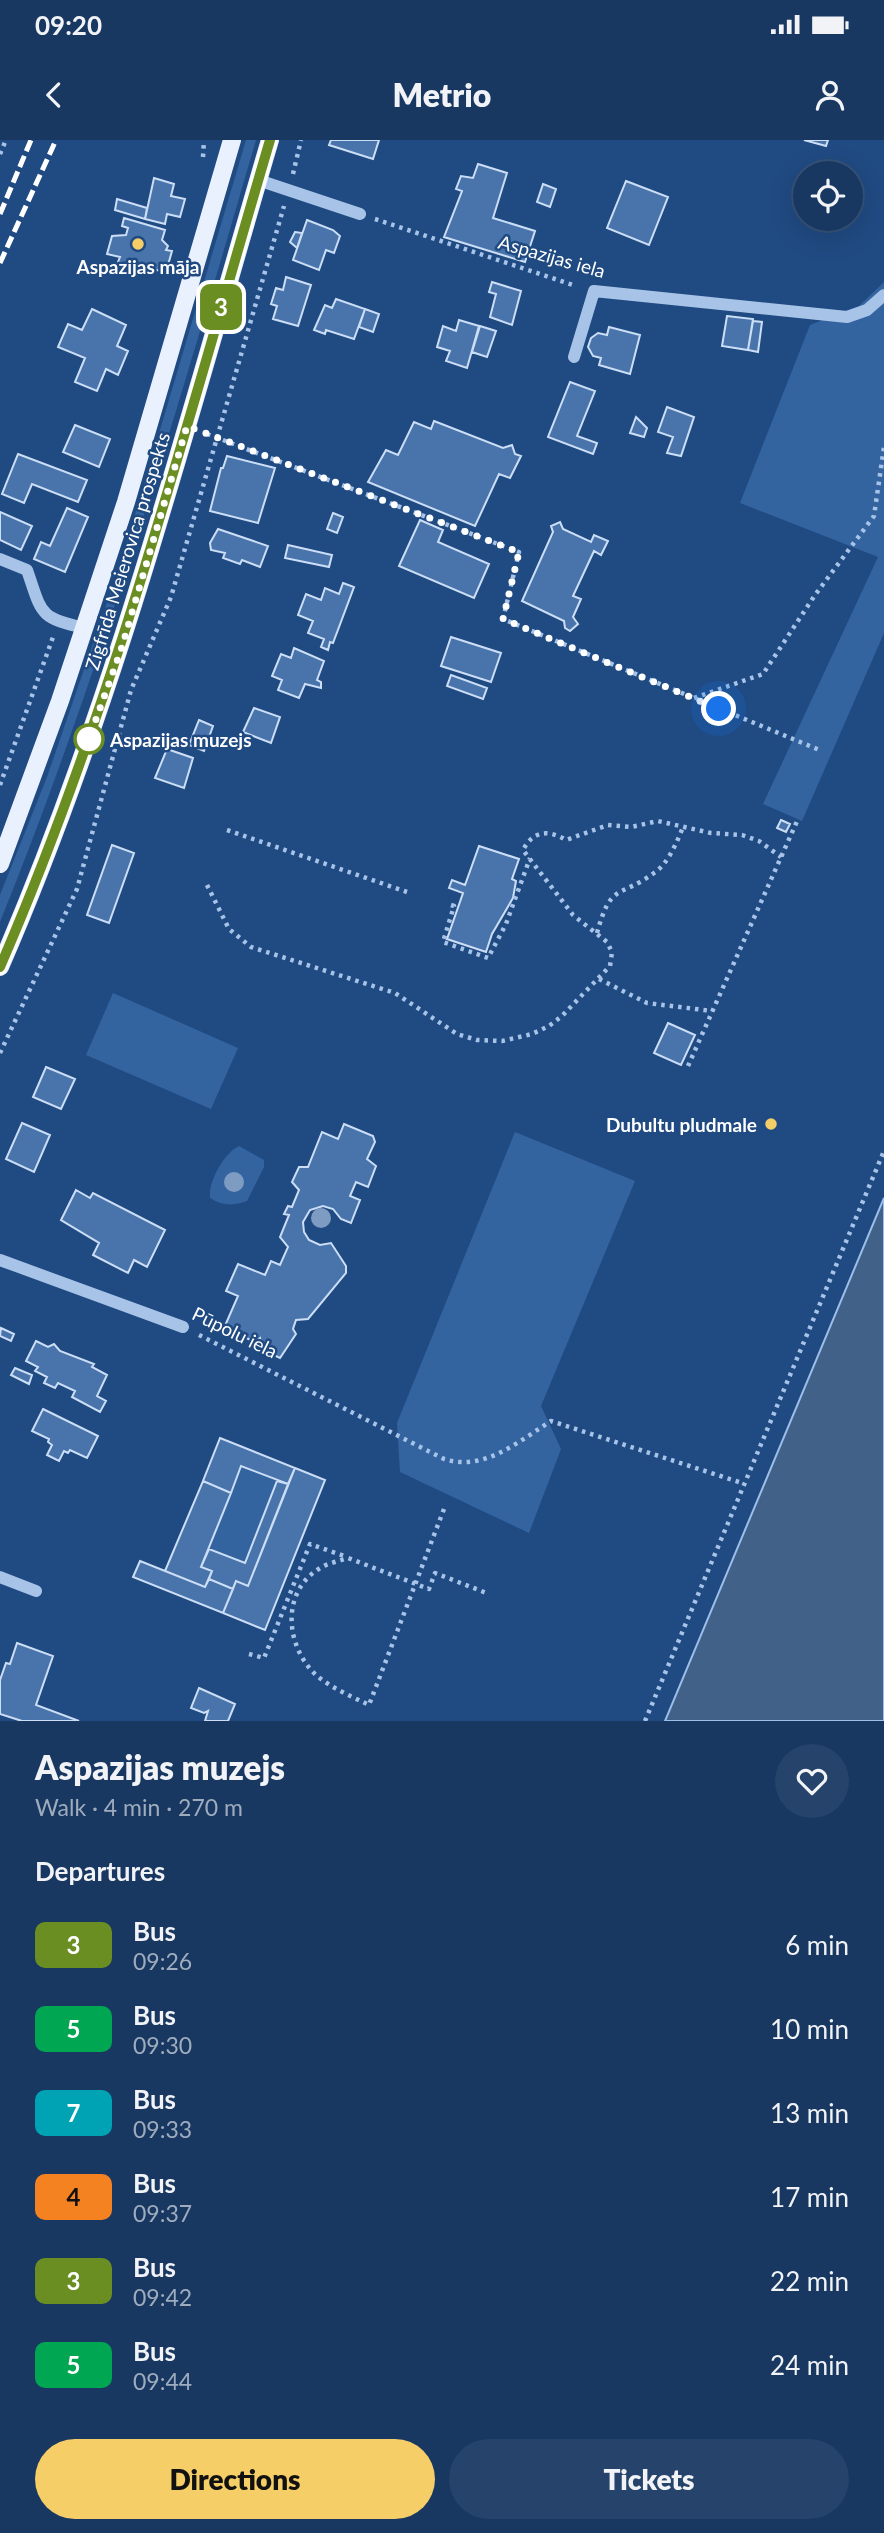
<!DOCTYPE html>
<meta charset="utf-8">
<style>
body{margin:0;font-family:Lato,sans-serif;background:#25436b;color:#f1f3f6;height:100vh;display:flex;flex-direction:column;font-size:26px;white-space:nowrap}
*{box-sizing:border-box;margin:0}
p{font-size:23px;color:#9facbe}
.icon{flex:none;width:38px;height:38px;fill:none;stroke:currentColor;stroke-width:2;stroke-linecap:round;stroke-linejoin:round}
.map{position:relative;height:1581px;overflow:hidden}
.sheet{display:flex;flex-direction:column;background:#183862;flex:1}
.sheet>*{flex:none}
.badge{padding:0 14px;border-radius:10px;font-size:24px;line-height:46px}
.tools{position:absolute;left:793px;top:21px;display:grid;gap:14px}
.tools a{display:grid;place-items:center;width:70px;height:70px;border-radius:50%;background:#183862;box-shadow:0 7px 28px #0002,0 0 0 2px #365277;font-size:35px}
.you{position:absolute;width:35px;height:35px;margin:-18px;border:5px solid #fff;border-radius:50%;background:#1a73e8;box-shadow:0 0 0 10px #1a73e833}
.map>.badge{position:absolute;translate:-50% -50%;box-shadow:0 0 0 4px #fff}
h2{padding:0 35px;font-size:26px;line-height:63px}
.round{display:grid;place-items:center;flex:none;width:74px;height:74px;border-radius:37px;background:#25436b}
.head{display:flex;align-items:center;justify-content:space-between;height:119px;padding:0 35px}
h1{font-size:33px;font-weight:800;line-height:52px}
.primary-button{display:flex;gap:14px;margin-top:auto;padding:14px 35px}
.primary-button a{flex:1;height:80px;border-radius:42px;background:#f6ce68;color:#111;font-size:28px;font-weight:800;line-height:80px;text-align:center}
.primary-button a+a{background:#25436b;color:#f1f3f6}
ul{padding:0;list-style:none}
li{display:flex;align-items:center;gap:21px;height:84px;padding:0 35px}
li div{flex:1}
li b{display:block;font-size:26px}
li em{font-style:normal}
li .badge{min-width:77px;font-weight:700;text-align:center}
.status{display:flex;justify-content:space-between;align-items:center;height:49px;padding:0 35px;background:#183862;direction:ltr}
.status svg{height:19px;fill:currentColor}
header{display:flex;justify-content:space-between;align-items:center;height:91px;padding:0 35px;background:#183862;font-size:32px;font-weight:800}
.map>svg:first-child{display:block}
.green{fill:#3464a0}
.water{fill:#426189;stroke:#9bbfea;stroke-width:2}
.building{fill:#4974ab;stroke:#cbdef6;stroke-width:2}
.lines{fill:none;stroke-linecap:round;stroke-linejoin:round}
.path{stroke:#a7c4e8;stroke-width:4.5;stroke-dasharray:3.5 5;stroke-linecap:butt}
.minor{stroke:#a7c4e8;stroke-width:12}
.major{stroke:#eaf1fe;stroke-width:18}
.rail{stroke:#fff;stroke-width:5;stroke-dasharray:12 5;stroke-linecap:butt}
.tree{fill:#7e9bc2}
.line-casing{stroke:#fff;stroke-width:16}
.line{stroke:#6b8e23;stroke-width:10}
.walk{stroke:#fff;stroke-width:7;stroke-dasharray:0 12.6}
.poi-dot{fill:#f6ce68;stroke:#204a82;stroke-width:2.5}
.stop-dot{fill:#fff;stroke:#6b8e23;stroke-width:3.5}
.labels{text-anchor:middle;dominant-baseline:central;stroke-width:5;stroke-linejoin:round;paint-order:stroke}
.street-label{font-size:19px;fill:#fff;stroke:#204a82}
.poi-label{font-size:19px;font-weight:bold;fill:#fff;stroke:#204a82}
.stop-label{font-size:19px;font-weight:bold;fill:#fff;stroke:#204a82;text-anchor:start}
</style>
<div class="status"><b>09:20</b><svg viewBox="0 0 49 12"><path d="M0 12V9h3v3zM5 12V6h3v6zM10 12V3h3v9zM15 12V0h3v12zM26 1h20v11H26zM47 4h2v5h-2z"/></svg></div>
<header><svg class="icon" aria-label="back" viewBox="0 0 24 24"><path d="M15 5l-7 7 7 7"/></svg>Metrio<svg class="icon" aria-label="person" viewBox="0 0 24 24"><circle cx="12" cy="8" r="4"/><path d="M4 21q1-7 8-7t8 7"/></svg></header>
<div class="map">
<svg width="884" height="1581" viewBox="0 0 884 1581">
<rect width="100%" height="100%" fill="#204a82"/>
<path class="green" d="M246 0H256C179 264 103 527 0 782V755L47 637 120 425Z
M884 142V493L802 681 763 664 878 417 740 363 810 185 859 166Z
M113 853 238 908 211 969 86 915Z
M515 992 635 1041 541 1266 561 1309 529 1393 400 1332 397 1283Z
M239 1006 264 1020V1027L247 1061C233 1066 223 1066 210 1058 208 1042 224 1013 239 1006Z
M241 1326 277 1341 245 1423 209 1409Z"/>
<path class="water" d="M884 1058V1581H665Z"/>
<path class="building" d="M331 0H379L373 19 329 5Z
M804 0H828L826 6Z
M478 24 507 33 493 78 535 91 525 122 444 97 462 51 456 49 461 36 473 38Z
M154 38 174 44 171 56 185 59 180 77 167 74 165 84 145 79Z
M626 41 668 57 649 105 607 88Z
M543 44 556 49 550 67 537 62Z
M117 59 147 68 145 79 115 70Z
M124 78 165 90 162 100 168 106 166 110 172 111 166 132 118 122 120 117 107 114 112 96 126 95 128 88 122 86Z
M307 80 333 90 340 96 334 113 326 110 319 130 293 120Z
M295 92 302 93 297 108 290 102Z
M286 137 311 145 298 186 273 179 277 166 271 164 276 148 283 150Z
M492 142 521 151 512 185 490 177 496 154 489 152Z
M336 159 365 169 354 199 326 190 325 194 314 190 325 165 332 168Z
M92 169 126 185 117 206 128 211 118 235 106 229 97 251 75 242 85 218 58 207 68 184 82 190Z
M365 169 379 174 373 192 359 187Z
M727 176 753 179 748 210 722 206Z
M459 180 479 186 467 228 446 221 450 211 437 207 443 186 456 191Z
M753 181 762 182 758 212 748 210Z
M480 186 496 191 487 217 472 212Z
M609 187 640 195 630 234 599 225 601 218 593 216 588 207 591 198 598 193 607 195Z
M570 242 595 251 577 296 597 303 593 314 548 297Z
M667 267 694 277 681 316 667 313 673 297 658 292Z
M636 277 647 288 644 297 630 293Z
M434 281 503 308 512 305 515 314 521 316 510 338 499 334 475 386 368 342 386 310 398 315 414 282 431 289Z
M75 285 110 299 99 327 63 312Z
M18 314 87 340 78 362 32 344 24 363 2 354Z
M227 316 275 328 258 383 210 371 221 328H223Z
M67 368 88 377 65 432 34 419 41 402 50 406Z
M0 372 32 386 21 410 0 400Z
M333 373 343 377 337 393 327 389Z
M420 380 443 390 438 402 489 424 474 458 399 426Z
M560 382 563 389 591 402 594 395 608 401 601 415 594 411 573 456 581 459 573 477 578 484 570 491 565 488 564 481 522 461 553 392 551 386Z
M218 389 268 406 260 427 242 420 240 424 223 418 225 413 211 410 210 403Z
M288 405 332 415 329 427 285 418Z
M343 443 354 447 333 503 330 502 328 510 321 507 324 499 308 493 313 481 298 475 306 454 321 460 325 448 339 454Z
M451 497 501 513 491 542 441 526Z
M294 508 324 521 317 540 321 542V548L305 544 299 558 278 550 282 540 272 536 281 514 291 518Z
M451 535 487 548 483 559 447 546Z
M254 568 280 577 271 603 243 592Z
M199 580 213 586 204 611 189 605Z
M167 609 193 618 184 648 155 638Z
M781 680 790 684 786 692 777 688Z
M112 705 134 713 109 783 87 775Z
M479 706 519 719 512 739 516 741 513 758 492 794 486 812 447 799 463 753 449 748 452 740 465 745Z
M668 883 695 895 681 925 654 913Z
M46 927 75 939 61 969 33 957Z
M22 983 50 995 34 1032 6 1019Z
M344 984 373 996 375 1002 367 1019 376 1026 368 1047 356 1042 350 1056 360 1060 351 1083 341 1079 333 1069 323 1066 310 1070 303 1082 304 1092 309 1100 320 1105 331 1103 346 1126V1133L308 1179 296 1180 293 1189 296 1194 280 1218 263 1210 260 1198 255 1202 224 1188 238 1156 226 1151 238 1124 265 1135 271 1121 280 1125 288 1107 280 1097 289 1075 284 1074 288 1066 292 1067 299 1050 292 1042 299 1027H308L322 992 338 999Z
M76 1050 90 1058 93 1053 165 1090 147 1127 134 1120 128 1133 93 1115 99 1103 61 1080Z
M1 1188 14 1194 11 1201 0 1196Z
M36 1201 48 1207 54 1204 60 1211 94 1224 92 1227 107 1235 97 1256 106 1261 100 1272 72 1257 75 1251 58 1243 55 1248 44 1243 47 1237 35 1231 38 1227 26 1221Z
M15 1228 32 1235 29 1244 11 1235Z
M43 1269 98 1296 87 1318 70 1310 68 1313 64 1311 59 1321 47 1315 52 1305 48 1302 49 1299 32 1291Z
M220 1298 295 1328 288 1344 241 1326 231 1353 203 1341Z
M295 1328 325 1340 265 1490 223 1473 236 1441 248 1446Z
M203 1341 231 1353 201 1427 212 1431 205 1447 165 1431Z
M277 1341 288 1344 248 1446 236 1441 233 1449 209 1439 212 1431 201 1427 209 1409 245 1423Z
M140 1421 205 1447 209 1439 233 1449 223 1473 133 1437Z
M17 1503 53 1516 36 1565 79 1581H22L0 1574V1540L6 1523 10 1524Z
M199 1548 235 1564 228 1581H205L208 1571 204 1573 191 1568Z"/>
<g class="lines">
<path class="path" d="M0 14 6 0
M203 17 204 0
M293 34 301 0
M375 79 576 146
M207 294 519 412 503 479 822 611
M694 558 763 534 815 455 874 376 884 307
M0 645 53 497
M227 690 407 752
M207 745 229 789 251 807 395 853 457 894 477 900 502 901 532 894 549 886 562 876 610 826 612 812 607 802 573 775 523 710C533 691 548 689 566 700L608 685 631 687 658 681 711 693 742 695 759 701 781 717
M451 765 454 766 443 802 488 818 506 784 530 718
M597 793C611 742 618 759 654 733 668 724 677 702 683 687
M599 839 647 863 712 871
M0 913 77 749 131 550 171 457 284 66
M688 926 798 679
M199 1195 444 1319C484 1332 519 1301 551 1281L742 1343
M444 1369 369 1565C351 1556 331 1548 316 1535 285 1506 280 1450 322 1427 329 1423 339 1421 348 1418L429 1449 435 1433 489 1454
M249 1514 264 1518 310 1404 347 1417
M645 1581 884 1011"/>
<path class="minor" d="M258 40 360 74
M574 217 594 151 847 177 867 170 884 155
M0 419 27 430C42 473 38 478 85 488
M0 1120 183 1187
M0 1437 36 1451"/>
<path class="major" d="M0 724 60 561 126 362 232 0
M0 827C116 560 188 278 270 0"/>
<path class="rail" d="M0 74 31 0
M0 123 56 0"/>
</g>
<g class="tree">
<circle cx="234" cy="1042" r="10"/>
<circle cx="321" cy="1078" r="10"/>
</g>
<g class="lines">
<g class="line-casing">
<path id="line" d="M0 827C116 560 188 278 270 0"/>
</g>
<use href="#line" class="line"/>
<path class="walk" d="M89 599 86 607 121 510 187 286 519 412 503 479 719 569"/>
</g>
<g class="poi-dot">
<circle cx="138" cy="104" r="7"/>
<circle cx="771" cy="984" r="7"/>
</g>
<circle class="stop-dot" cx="89" cy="599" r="14"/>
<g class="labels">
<g class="street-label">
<text transform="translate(552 116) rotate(16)">Aspazijas iela</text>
<text transform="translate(127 411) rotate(-73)">Zigfrīda Meierovica prospekts</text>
<text transform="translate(235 1192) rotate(26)">Pūpolu iela</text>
</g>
<g class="poi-label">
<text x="138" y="126">Aspazijas māja</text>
<text x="757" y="984" text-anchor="end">Dubultu pludmale</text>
</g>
<g class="stop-label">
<text x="110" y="599">Aspazijas muzejs</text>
</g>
</g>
</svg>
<div class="tools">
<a><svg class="icon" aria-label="locate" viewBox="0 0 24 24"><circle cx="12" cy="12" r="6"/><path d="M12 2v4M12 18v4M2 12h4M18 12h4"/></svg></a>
</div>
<div class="you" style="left:719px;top:569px"></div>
<b class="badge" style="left:221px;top:167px;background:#6b8e23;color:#fff">3</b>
</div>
<section class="sheet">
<div class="head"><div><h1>Aspazijas muzejs</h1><p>Walk · 4 min · 270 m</p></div><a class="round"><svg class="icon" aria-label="heart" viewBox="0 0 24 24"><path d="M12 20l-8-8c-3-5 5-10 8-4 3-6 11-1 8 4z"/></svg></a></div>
<h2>Departures</h2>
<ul>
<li><span class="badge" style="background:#6b8e23;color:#fff">3</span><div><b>Bus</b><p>09:26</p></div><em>6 min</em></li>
<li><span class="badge" style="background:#00a651;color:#fff">5</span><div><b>Bus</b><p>09:30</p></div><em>10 min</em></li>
<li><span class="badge" style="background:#00a3b4;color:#fff">7</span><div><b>Bus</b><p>09:33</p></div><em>13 min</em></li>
<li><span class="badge" style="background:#f58220;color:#111">4</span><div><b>Bus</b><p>09:37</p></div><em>17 min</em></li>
<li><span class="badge" style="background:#6b8e23;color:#fff">3</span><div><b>Bus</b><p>09:42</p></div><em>22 min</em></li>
<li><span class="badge" style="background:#00a651;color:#fff">5</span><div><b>Bus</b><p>09:44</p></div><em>24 min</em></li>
</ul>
<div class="primary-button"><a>Directions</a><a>Tickets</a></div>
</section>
